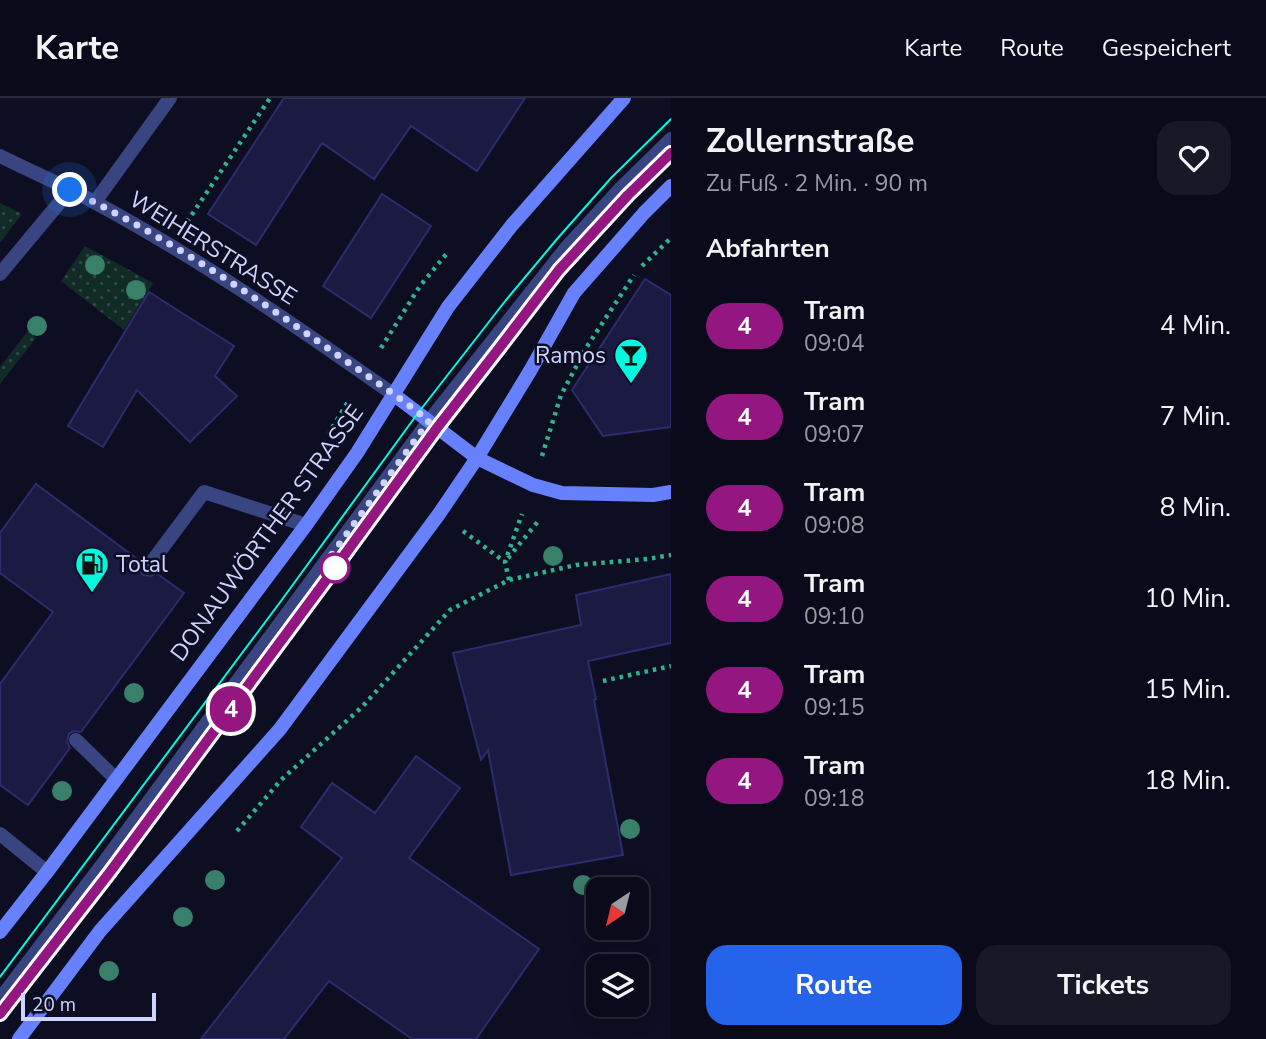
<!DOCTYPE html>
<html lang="de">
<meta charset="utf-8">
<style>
body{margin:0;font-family:"Nunito Sans",sans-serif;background:#181827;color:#f1f3f6;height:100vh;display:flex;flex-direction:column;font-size:26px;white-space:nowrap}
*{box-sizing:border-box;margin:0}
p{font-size:23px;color:#999aa2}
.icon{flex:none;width:38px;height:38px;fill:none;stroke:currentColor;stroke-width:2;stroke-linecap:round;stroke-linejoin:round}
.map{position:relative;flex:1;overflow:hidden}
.drawer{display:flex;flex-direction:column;background:#0a0a1a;width:595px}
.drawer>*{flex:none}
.badge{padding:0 14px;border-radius:23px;font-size:24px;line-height:46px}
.needle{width:46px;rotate:215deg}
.fabs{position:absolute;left:586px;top:779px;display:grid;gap:14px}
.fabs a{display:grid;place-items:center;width:63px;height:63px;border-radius:14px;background:#0a0a1a;box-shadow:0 4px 18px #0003,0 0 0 2px #2a2b39;font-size:35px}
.scale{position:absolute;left:21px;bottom:18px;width:135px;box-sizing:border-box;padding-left:7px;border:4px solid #cfd3ff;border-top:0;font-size:19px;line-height:24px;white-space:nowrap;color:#cfd3ff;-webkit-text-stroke:5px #0e0e22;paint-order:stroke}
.you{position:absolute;width:35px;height:35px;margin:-18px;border:5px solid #fff;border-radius:50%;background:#1a73e8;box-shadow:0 0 0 10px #1a73e833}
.map>.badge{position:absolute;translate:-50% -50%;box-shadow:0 0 0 4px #fff}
h2{padding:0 35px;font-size:26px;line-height:63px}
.round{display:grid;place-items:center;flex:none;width:74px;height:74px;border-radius:21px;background:#181827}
.headline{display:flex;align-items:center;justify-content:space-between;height:119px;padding:0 35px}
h1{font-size:33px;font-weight:700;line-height:52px}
.primary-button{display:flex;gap:14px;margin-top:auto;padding:14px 35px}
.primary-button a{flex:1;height:80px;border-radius:21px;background:#2563eb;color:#fff;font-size:28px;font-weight:700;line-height:80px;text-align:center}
.primary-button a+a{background:#181827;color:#f1f3f6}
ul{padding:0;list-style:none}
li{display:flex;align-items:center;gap:21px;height:91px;padding:0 35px}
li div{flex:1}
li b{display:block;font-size:26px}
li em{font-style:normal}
li .badge{min-width:77px;font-weight:700;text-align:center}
header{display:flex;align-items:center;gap:42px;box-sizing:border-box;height:98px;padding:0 35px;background:#0a0a1a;border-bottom:2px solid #2a2b39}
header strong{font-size:33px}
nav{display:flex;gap:38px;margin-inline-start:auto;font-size:24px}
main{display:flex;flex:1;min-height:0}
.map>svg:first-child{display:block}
.grass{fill:url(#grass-dots)}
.building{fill:#1a1a43;stroke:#2c2c6f;stroke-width:2}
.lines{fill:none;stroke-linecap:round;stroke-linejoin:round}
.path{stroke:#2fb391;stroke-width:4.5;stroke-dasharray:3.5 5;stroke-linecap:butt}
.lane{stroke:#394581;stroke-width:14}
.street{stroke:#394581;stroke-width:14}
.secondary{stroke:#6781fe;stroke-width:14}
.tram{stroke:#01f9e0;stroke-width:2}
.tree{fill:#39806a}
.line-casing{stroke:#fff;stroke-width:16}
.line{stroke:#941680;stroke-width:10}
.walk{stroke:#cfd3ff;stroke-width:7;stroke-dasharray:0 12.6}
.stop-dot{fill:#fff;stroke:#941680;stroke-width:3.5}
.labels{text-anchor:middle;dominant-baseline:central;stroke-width:5;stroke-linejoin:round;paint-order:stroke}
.street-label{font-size:23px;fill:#cfd3ff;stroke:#0e0e22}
.poi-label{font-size:23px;fill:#cfd3ff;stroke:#0e0e22;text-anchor:end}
</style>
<header>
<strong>Karte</strong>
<nav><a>Karte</a><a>Route</a><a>Gespeichert</a></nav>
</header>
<main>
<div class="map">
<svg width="671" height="941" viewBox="0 0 671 941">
<defs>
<pattern id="grass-dots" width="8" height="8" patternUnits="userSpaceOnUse" patternTransform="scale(1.75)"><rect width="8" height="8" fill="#112c26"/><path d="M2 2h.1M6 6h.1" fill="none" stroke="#334a47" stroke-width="1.8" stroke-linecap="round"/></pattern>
</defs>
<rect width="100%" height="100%" fill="#0e0e22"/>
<path class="grass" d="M0 105 22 116 0 145Z
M85 148 153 185 124 232 61 183Z
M28 233 36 240 0 286V269Z"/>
<path class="building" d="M284 0H525L477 73 411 28 374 81 322 45 256 147 208 116Z
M382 96 431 128 371 220 323 188Z
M645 181 671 197V329L603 338 572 292Z
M149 194 234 248 215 278 237 298 190 344 137 292 103 349 68 328Z
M36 386 140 463 139 472 143 477 151 478 156 475 184 495 81 634 74 633 69 636 67 644 70 650 28 707 0 687V586L53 514 0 475V435Z
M671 476V545L588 563 596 601 594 602 623 757 511 777 488 652 481 662 453 555 581 527 576 497Z
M416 658 460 690 409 760 539 851 476 941H412L329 883 284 941H201L342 760 301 729 332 685 375 715Z"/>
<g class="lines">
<path class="path" d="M187 124 270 0
M642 168 671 140
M381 250 420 188 448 154
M331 336 329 335 349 302
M542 358 561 297 586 250 634 177
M463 433 505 464
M508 460 540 421
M509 482 505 464 522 416
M603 583 671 568
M237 733 281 682 362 609 450 512 509 482 576 467 647 461 671 457"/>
<path class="lane" d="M0 176 70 92
M148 469 204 394 306 427
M76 642 116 681
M0 736 47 774
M0 901 102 767 429 323 566 150 621 90 671 41"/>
<path class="street" d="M0 58C32 74 65 88 96 105 200 161 296 228 393 296
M95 104 170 0"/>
<path class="secondary" d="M393 296 477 360 533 387 562 395 653 397 671 394
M0 834 47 774 306 427 357 355 448 209 512 127 624 0
M19 941 100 833 280 631 439 416 477 360 530 273 574 195 644 115 671 88"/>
<path class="tram" d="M0 879 281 503 418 315 506 202 557 141 611 80 671 21
M0 916 110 774 335 470 437 330 500 249 559 172 628 97 671 55"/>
</g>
<g class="tree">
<circle cx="95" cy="167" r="10"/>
<circle cx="136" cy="192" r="10"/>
<circle cx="37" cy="228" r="10"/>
<circle cx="553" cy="458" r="10"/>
<circle cx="134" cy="595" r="10"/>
<circle cx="62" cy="693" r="10"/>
<circle cx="630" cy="731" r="10"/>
<circle cx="215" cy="782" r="10"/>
<circle cx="583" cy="787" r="10"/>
<circle cx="183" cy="819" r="10"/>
<circle cx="109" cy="873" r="10"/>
</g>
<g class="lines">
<g class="line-casing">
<path id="line" d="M0 916 110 774 335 470 437 330 500 249 559 172 628 97 671 55"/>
</g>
<use href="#line" class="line"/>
<path class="walk" d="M70 92C155 133 239 188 316 242 354 269 393 294 429 323L327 463 335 470"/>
</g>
<defs>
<g id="bar-pin" transform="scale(1.75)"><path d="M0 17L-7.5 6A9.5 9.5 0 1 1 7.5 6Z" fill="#01f9e0" stroke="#0e0e22"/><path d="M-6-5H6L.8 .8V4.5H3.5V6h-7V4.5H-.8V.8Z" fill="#111"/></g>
<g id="fuel-pin" transform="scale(1.75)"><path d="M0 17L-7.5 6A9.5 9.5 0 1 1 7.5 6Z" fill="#01f9e0" stroke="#0e0e22"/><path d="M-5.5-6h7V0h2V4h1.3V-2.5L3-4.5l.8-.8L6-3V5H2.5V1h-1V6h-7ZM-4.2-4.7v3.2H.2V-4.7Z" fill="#111"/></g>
</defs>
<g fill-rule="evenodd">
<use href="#bar-pin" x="631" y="257"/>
<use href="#fuel-pin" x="92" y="466"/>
</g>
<circle class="stop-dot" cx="335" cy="470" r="14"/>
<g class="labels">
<g class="street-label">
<text transform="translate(213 150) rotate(32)">WEIHERSTRASSE</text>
<text transform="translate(267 435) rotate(-54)">DONAUWÖRTHER STRASSE</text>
</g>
<g class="poi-label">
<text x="606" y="257">Ramos</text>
<text x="116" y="466" text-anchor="start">Total</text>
</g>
</g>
</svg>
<div class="fabs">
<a><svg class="needle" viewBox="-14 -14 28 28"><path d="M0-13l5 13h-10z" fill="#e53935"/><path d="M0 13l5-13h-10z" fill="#999aa2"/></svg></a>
<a><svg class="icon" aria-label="layers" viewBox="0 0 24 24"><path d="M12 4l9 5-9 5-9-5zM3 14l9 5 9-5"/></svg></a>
</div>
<div class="scale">20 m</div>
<div class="you" style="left:70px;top:92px"></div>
<b class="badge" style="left:231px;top:611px;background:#941680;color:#fff">4</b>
</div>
<section class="drawer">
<div class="headline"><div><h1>Zollernstraße</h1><p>Zu Fuß · 2 Min. · 90 m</p></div><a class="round"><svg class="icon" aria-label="heart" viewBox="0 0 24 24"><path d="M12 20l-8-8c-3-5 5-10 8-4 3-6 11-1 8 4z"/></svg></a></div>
<h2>Abfahrten</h2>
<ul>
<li><span class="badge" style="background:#941680;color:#fff">4</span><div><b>Tram</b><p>09:04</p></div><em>4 Min.</em></li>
<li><span class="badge" style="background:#941680;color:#fff">4</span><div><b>Tram</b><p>09:07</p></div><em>7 Min.</em></li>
<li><span class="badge" style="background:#941680;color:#fff">4</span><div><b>Tram</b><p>09:08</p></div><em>8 Min.</em></li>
<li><span class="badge" style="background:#941680;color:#fff">4</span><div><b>Tram</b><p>09:10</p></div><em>10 Min.</em></li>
<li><span class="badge" style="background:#941680;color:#fff">4</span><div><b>Tram</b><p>09:15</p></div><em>15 Min.</em></li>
<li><span class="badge" style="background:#941680;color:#fff">4</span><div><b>Tram</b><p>09:18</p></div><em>18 Min.</em></li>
</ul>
<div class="primary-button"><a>Route</a><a>Tickets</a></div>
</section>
</main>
